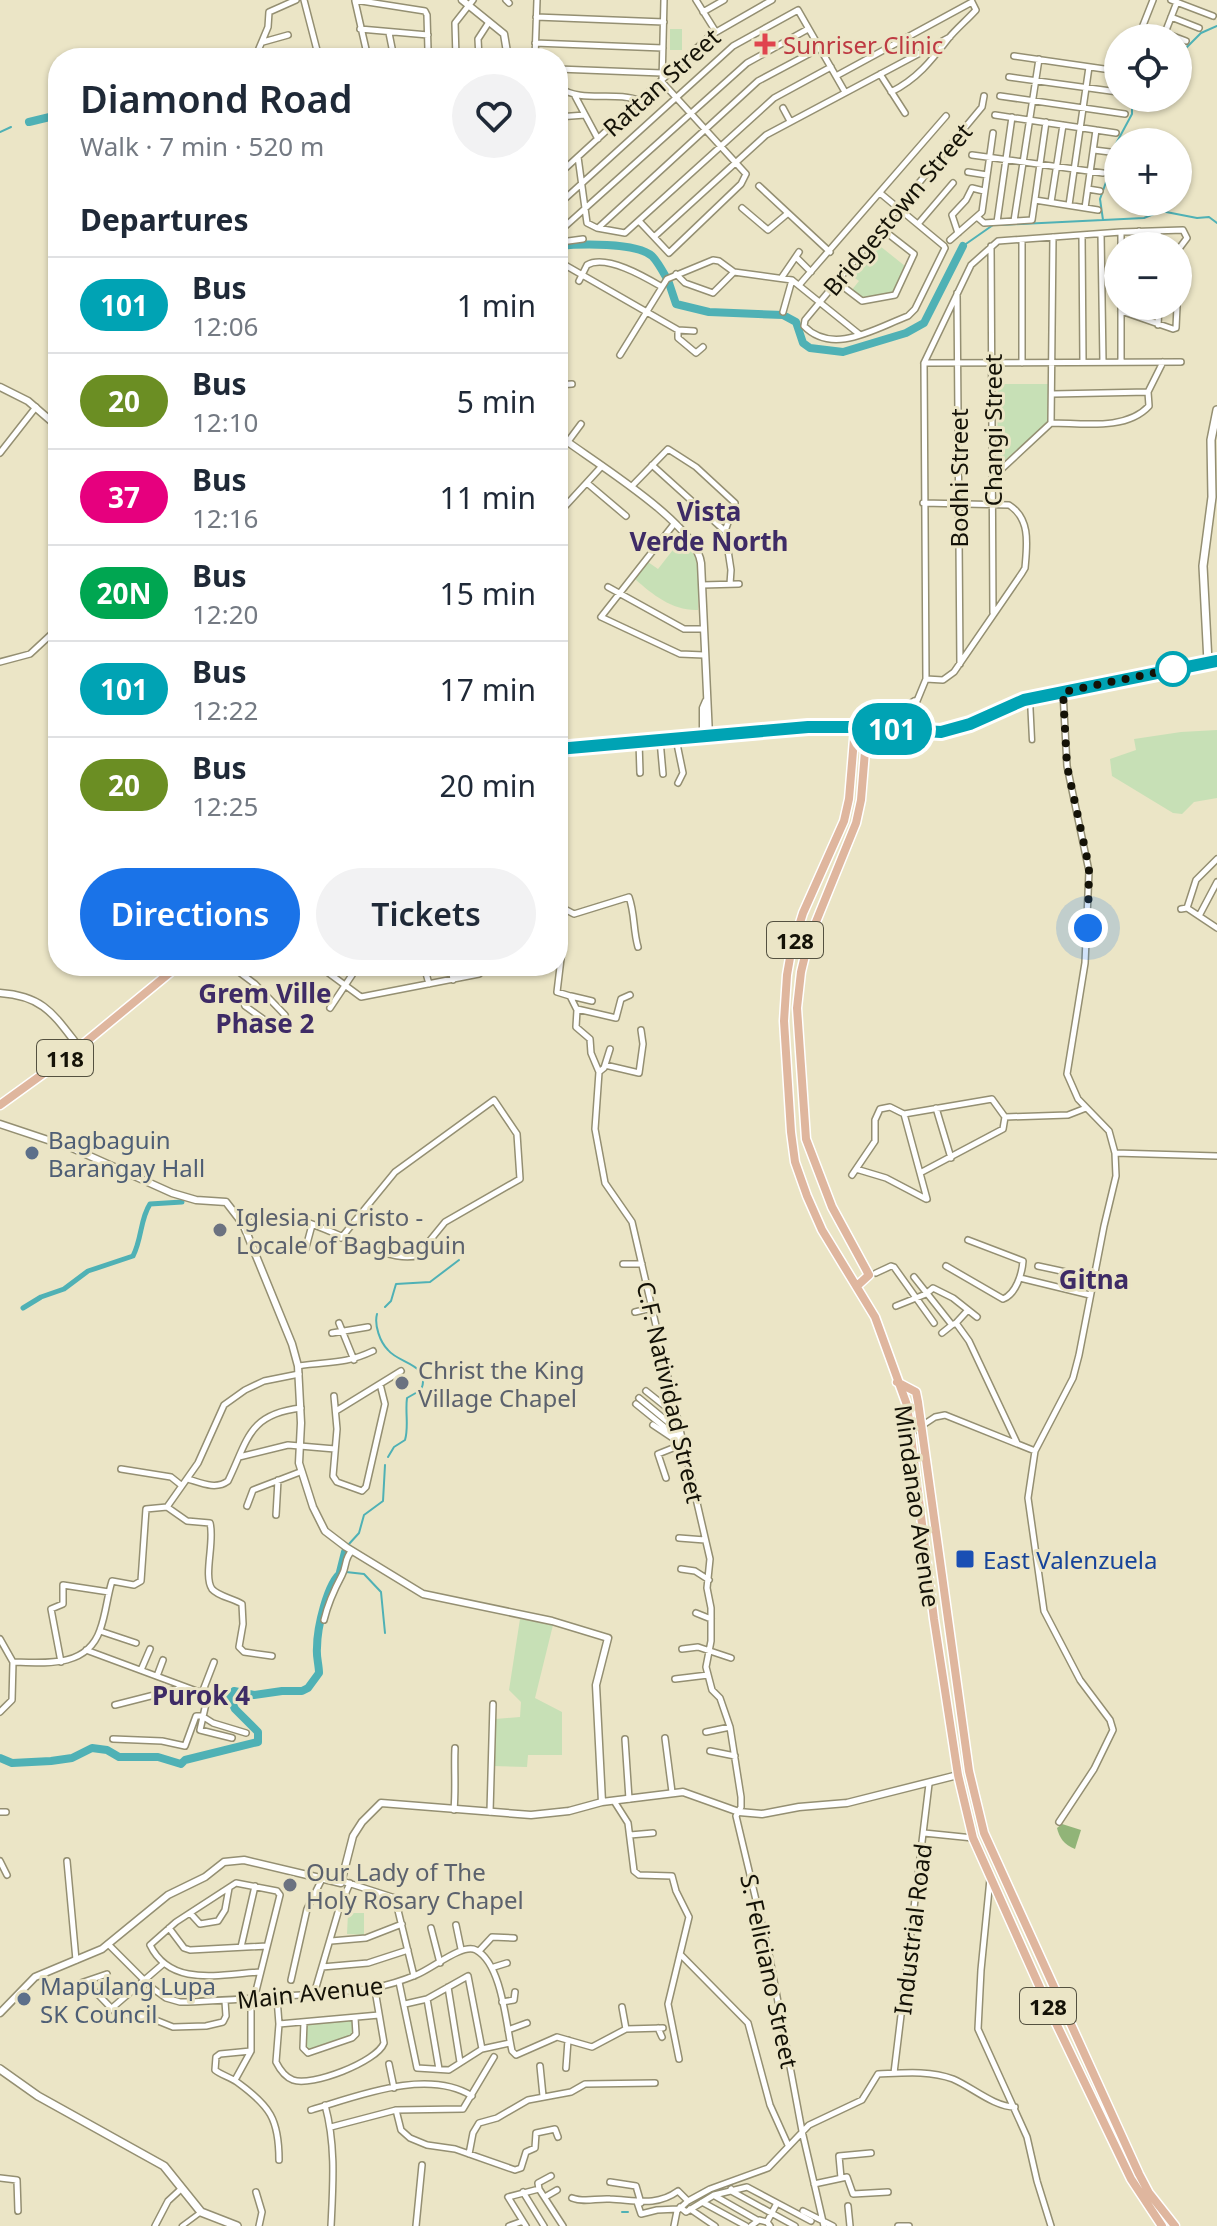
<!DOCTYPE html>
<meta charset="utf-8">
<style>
body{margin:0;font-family:"Noto Sans",sans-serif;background:#f2f2f3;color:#1f2937;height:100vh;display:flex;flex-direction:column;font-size:30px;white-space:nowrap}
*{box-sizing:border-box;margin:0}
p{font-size:26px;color:#747a83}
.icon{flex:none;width:44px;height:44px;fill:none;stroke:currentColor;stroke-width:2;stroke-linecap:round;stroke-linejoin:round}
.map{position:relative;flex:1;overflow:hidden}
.side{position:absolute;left:48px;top:48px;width:520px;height:928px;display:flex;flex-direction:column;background:#fff;border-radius:32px;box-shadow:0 2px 6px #0004}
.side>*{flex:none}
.badge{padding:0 16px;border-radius:26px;font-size:28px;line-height:52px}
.buttons{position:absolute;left:1104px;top:24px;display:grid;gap:16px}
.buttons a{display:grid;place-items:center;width:88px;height:88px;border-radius:50%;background:#fff;box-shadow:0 2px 6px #0004;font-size:40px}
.you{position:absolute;width:40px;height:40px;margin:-20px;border:6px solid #fff;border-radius:50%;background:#1a73e8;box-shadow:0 0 0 12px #1a73e833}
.map>.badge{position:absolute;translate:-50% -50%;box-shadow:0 0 0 4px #fff}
h2{padding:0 32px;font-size:30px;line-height:72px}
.round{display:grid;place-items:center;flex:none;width:84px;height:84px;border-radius:42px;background:#f2f2f3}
.head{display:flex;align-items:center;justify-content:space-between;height:136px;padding:0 32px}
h1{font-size:38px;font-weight:600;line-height:60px}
.primary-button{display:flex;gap:16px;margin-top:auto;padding:16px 32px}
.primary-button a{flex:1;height:92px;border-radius:48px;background:#1a73e8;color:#fff;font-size:32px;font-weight:600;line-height:92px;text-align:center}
.primary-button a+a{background:#f2f2f3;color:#1f2937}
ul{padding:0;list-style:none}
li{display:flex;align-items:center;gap:24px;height:96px;padding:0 32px;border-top:2px solid #e0e1e3}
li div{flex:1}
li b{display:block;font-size:30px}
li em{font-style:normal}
li .badge{min-width:88px;font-weight:700;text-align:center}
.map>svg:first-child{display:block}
.green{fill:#c7e0b6}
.forest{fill:#91b478}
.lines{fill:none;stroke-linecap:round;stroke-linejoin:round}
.stream{stroke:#4fb1b5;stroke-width:2}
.canal{stroke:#4fb1b5;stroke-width:5}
.river{stroke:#4fb1b5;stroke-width:8}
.pedestrian-casing{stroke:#948f72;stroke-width:7}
.minor-casing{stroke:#948f72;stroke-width:8}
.tertiary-casing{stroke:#948f72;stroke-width:9}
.secondary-casing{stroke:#948f72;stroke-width:10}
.primary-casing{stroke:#fff;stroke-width:11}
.pedestrian{stroke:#fff;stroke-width:4}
.minor{stroke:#fff;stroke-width:5}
.tertiary{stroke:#fff;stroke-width:6}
.secondary{stroke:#fff;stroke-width:7}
.primary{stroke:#dfb69e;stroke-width:8}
.line-casing{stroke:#fff;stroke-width:18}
.line{stroke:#00a3b4;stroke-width:12}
.walk{stroke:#141207;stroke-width:8;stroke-dasharray:0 14.4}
.health-dot{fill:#e0444e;stroke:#ebe5c6;stroke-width:3}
.stop-dot{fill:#fff;stroke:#00a3b4;stroke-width:4}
.service-dot{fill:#5c6f8a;stroke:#ebe5c6;stroke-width:3}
.worship-dot{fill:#6b7280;stroke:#ebe5c6;stroke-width:3}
.transit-dot{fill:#1a4fb4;stroke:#ebe5c6;stroke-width:3}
.labels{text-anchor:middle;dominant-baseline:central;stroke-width:6;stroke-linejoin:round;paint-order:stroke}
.shield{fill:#ebe5c6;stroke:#545140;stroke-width:2}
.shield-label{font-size:22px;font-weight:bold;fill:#141207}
.health-label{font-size:24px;fill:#be3a42;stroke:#ebe5c6;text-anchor:start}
.street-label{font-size:24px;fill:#141207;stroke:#ebe5c6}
.service-label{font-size:24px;fill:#4e5e75;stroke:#ebe5c6;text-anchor:start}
.worship-label{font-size:24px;fill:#5b616d;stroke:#ebe5c6;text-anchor:start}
.transit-label{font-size:24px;fill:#164399;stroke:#ebe5c6;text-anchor:start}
.neighbourhood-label{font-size:26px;font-weight:bold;fill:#3e2b66;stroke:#ebe5c6}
</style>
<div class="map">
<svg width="1217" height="2226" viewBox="0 0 1217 2226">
<rect width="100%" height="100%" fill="#ebe5c6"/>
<path class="green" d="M670 29H682V50H670Z
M875 242 905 266 892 293 865 301 851 291 859 281 848 273Z
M998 384H1050V420L997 470Z
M683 537C703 557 698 584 698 610 673 611 653 595 635 579L648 562 658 569Z
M1217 730V798L1194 802 1182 814 1173 813 1112 776 1110 759 1136 750 1134 739 1181 732Z
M520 1619 553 1625 535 1698 562 1712V1755H528L527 1767 493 1766 495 1719 520 1717 521 1702 509 1690Z
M348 1913H364V1935L347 1934Z
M355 2019 354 2034 347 2040 306 2051 304 2048 305 2023Z"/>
<path class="forest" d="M1062 1824 1081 1830 1075 1849C1064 1845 1059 1837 1057 1828Z"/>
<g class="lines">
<path class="stream" d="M1178 61 1184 50 1201 33 1217 26
M0 132 11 127
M1103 220 1100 199 1110 171 1111 153 1132 114V98
M999 225 1144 218 1161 211 1197 218 1209 217 1217 223
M963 246 993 225
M385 1307 391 1301 396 1284 430 1282 459 1260
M377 1314C374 1325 380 1342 388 1350 399 1364 432 1364 421 1390L407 1398C405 1412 409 1427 405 1440L394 1447 388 1457
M349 1544 359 1533 364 1515 383 1501 385 1465
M346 1572 364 1574 381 1592 385 1633
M622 2212H628"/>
<path class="canal" d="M23 1308 41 1297 64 1289 88 1271 133 1256C142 1239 140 1219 150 1204L182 1202"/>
<path class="river" d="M29 122 58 115
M558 246C579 244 636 242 652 256 657 261 662 270 666 277
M668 280 676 304 709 312 783 315 796 322 803 343 810 348 843 352 906 333 924 323 963 246
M340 1572 345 1552
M0 1758 12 1763 51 1761 72 1758 92 1748 107 1750 119 1757H158L181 1764 185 1760 258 1742V1732L235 1709 229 1696 234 1691 254 1695 282 1691H302L308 1688 319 1673C319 1665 316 1656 317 1648 317 1629 327 1582 342 1572"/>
<g class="pedestrian-casing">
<path id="pedestrian" d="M1030 699 1032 740
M182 2226 201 2212"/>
</g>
<g class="minor-casing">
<path id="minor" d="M304 0 319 58
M355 0 425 11 427 15 428 50
M506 0 509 3
M696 0 716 32
M1171 0 1213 16
M355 1 368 58
M703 12 724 0
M536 17 664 22
M1171 17 1199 28
M360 29 428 35
M389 33 394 58
M1165 33 1186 41
M1138 38 1153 0
M1163 38 1177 2
M263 42 288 35
M535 43 663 48
M1014 56 1118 71
M255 58 268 27 269 12 296 0
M305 58 318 55
M456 58 455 23 473 0
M479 58 478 39 489 22
M535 58 537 0
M558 69 662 73
M880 74 905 113
M836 76 972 2 976 10C967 20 956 29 948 39 931 61 917 79 891 92
M1009 77 1118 92
M558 87C583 104 614 90 641 101
M575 96 598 139
M1000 96 1125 114
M783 108 790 121
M995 115 1116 133
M558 117 585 115
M1094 150 1110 152
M972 155 1103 173
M578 157 587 223 597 228 625 233 774 98 831 67
M968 172 987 175
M558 175 711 35 772 0
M759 186 830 252
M1088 189 1100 191
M880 193 944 246 945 248 915 309 908 316C876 328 833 356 804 326L805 320 982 107 984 96
M1035 200 1098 210
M1051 202 1063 125
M558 205 733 46 798 10 845 92
M1069 205 1089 67
M742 208 768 230 787 214
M1085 208 1096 130
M558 214 561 242 583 239
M977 217 984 223 1032 220 1046 122
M639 221 669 253 741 184 746 174 662 82 664 0
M1014 221 1039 59
M997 222 1012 117
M918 224 953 183
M598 228 758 81 820 48
M561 230 747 63 808 29
M1158 231 1159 246
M1121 232V246
M958 233 952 215 966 200 972 188 984 191
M1101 234 1103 362
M1082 235 1083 362
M654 237 766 135 950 37
M950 240 982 212 993 133
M1022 240V363
M991 246 993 613
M1139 246V231
M796 257 811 272
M558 261 678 330 694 331
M676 274 685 283 713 293 734 272
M782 277 799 252
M579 281 587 265C606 254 645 277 662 287
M837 282 862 301 895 295 914 254 882 229
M800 284 946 116
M957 293 960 664
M1121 306V362
M1121 311 1173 329 1176 328 1177 306
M783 312 792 280
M1158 325 1159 306
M678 330V338L696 353 703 347
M620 355 667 279 713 260 719 261 734 272 792 280 859 334
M924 363 971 265 998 241 1121 232 1183 230 1187 238 1178 250
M558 385 572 384
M1053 394 1148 392
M1051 423C1082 423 1126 431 1149 406L1148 392 1163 362
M0 453 36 407
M558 455 581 424
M652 465 725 531 731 570 730 584
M993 477 1051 423 1053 237
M587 483 626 516
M632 486 668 449 696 467 735 503 725 531
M923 503 1009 505C1031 519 1027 545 1025 568L1022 573 954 672 943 680 926 679
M558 514 602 466
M674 524 601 617 680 654 704 655
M558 545 560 547
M702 585 739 584
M608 587 684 629H703
M0 662 30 654 58 628
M895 729 904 708 914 701
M905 730 926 679 924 363 1181 362
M676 739 683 773 678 783
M660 740 663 774
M639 742 640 773
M559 906 574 914 629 897C635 914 633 930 638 947
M1187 908 1196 880 1217 859
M1181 909 1187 908 1217 928
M1199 916 1217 882
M558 937 563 942 557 992 570 996 577 1010 576 1027 590 1039 591 1053 599 1072 595 1129 605 1183 632 1222 710 1559 707 1588 711 1608V1641L706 1667 712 1690 720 1698 730 1727 741 1797V1807L736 1816 770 1959 802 2131 824 2226
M231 966 255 984 243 1001 245 1006 273 1026
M319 966 361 997 479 974
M424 966 429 984
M451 966 453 980
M355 971 383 966
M255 984 285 1015
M571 996 592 1001
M330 1008 358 966
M577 1009 616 1018 621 999 630 995
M605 1065 639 1073 643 1044 641 1030
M599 1072 604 1068 610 1049
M936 1108 951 1158
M904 1114 927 1199
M1005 1117 1068 1115 1086 1108
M1115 1153 1217 1156
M856 1169 886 1178 926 1199
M852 1175 875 1141V1120L880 1109 890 1107 904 1114 992 1099 1005 1117 1003 1129 920 1173
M243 1224C263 1220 279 1217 299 1220 327 1226 393 1266 418 1255L445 1222 520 1179 517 1134 494 1100 395 1172 341 1238
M305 1251 312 1225
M623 1264H642
M946 1266 1003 1299C1016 1294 1022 1274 1023 1261L968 1240
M1038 1266 1094 1278
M876 1273 891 1266 894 1267 934 1323
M914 1277 952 1325 956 1323 969 1341 1017 1443
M1020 1278 1090 1295
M896 1306 926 1294 933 1288 953 1298 977 1317
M635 1312 652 1308
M339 1323 354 1360
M956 1323 968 1310
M332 1333 368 1327
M942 1333 952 1325
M298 1366C329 1361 343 1365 373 1351
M646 1391 676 1415
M334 1396 337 1429 333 1476 337 1482 362 1491 366 1487 385 1404 380 1384
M639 1398 680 1432
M636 1404 673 1434 681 1437
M336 1411 401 1371
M653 1425 680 1443
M911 1433 935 1417 945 1415 1035 1451
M239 1457 288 1445 335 1449
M121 1469 171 1477 181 1485
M666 1478 658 1454 683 1444
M188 1479C201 1483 216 1490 228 1481 248 1440 248 1414 301 1408
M247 1506 253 1490 300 1472
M276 1515 278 1480
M679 1538 705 1540
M681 1569 695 1571 709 1580
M696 1613 711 1619
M324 1620C328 1603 334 1590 342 1575 347 1566 344 1558 352 1551
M100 1631 136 1643
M0 1639 13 1662 12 1700 0 1712
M682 1649 698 1647 731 1658
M86 1650 202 1693
M272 1656 244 1652 239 1647 243 1624 242 1604C233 1598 219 1597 212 1589 203 1576 215 1541 210 1523L187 1521 167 1507 198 1463 224 1405 245 1390 264 1381 299 1374
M13 1662C45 1663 87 1668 100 1630 106 1614 107 1597 112 1581L134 1585 141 1581 146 1509 167 1507
M61 1662 51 1609 63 1604V1585L109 1592
M214 1662 202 1693 207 1699 200 1730 232 1738
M141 1670 150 1649
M157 1676 163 1660
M675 1679 708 1675
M115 1705 178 1689 180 1685
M706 1732 730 1727
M665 1738 672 1792
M113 1739 162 1741 185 1746 196 1716H202L213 1723 246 1733
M625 1739 629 1799
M710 1751 735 1756
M614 1801 628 1823 634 1871 639 1875 672 1876 676 1891 689 1917 668 2004 679 2059
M454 1810C456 1788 454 1769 455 1748
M0 1812H6
M490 1812 493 1704
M1059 1822 1094 1769 1113 1730 1110 1720 1080 1680 1044 1611 1028 1498 1035 1451 1073 1378 1079 1355 1104 1226 1116 1176 1115 1153 1109 1131 1078 1099 1067 1074 1085 963 1089 871 1067 766 1063 692
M924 1833 973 1838
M630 1835 653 1833
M0 1861 7 1875
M67 1861 76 1960
M990 1879 981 1970 978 2029 1027 2137 1037 2181 1051 2226
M342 1881 395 1898 414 1976
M190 1913 200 1924 218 1921 225 1910 229 1888
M456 1925 461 1949
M169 1928 184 1948 190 1950 267 1946
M431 1928 440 1963
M331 1941 366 1938 402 1924
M108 1944 152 1988 166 1998 180 2002C225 2001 270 1997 315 1994 356 1990 377 1991 416 1975 432 1969 462 1943 476 1950 502 1964 506 2024 512 2051L516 2055 557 2037 592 2047 626 2029 663 2028
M241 1947 255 1886
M479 1951 492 1937 514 1938
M680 1954 748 2023 770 2105 788 2145
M322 1967 368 1963 408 1950
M494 1967 507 1963
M291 1980 307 1909 322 1879
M86 1982 115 2012 122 2015 148 2017 173 2027 206 2026 223 2022 226 2016 225 2001
M399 1982 417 2068 449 2070 482 2049 510 2043
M448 1987 460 2062
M60 1990 107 1974
M314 1994 339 1909 350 1883
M277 1998 279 2024 276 2062C280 2070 285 2077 293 2080 311 2087 377 2062 384 2043L375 1990
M254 1999 280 1895 277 1891 236 1883 176 1922 150 1945C171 1988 221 1974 260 1972
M427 1999 439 2069
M502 2002 514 2000 515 1992
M405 2004 427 1999 468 1976 482 2049
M622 2007 626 2029
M112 2008 163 1964
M304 2022 303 2048 308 2053 352 2038 356 2034 355 2018
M279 2024 379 2015
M658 2028 662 2037
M508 2030 527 2023
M251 2051 220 2054 216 2057 215 2070C221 2075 230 2077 237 2082 270 2106 279 2119 279 2160
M389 2064 394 2088
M540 2066 543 2096
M566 2068 568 2040
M894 2073 929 1784
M235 2080 251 2051V2000
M325 2105C336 2145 333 2185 331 2226
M311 2110C358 2096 427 2068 472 2096
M396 2110 401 2130 410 2138 427 2145 455 2149 515 2170 521 2168 526 2152 535 2148 536 2133 555 2129 558 2137
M331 2127 396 2110 463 2109 494 2057
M469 2154 473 2133 479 2123 497 2118 528 2100 571 2092 585 2084 655 2083
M0 2178 17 2180 18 2211
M841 2178 839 2156 871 2153
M610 2182 636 2186 641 2203
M814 2184 847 2177 853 2194 888 2192
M539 2189 563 2226
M539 2189 538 2183 551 2176
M731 2189 733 2192 795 2226
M256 2192 262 2212 259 2226
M523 2192 544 2226
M715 2196 757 2220
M545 2197 557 2190
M572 2198C585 2203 596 2198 610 2199 635 2200 656 2207 678 2191L688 2201
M637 2202 641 2214 657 2210 678 2209
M702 2202 746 2226
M848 2206 850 2226
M680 2207 686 2212 714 2195 747 2187 811 2221
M690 2209 715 2226
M803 2211 833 2226
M767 2222 777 2203
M155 2226 168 2201 181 2189
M416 2226 422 2165
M509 2226 523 2221
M526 2226 508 2197 539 2189
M674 2226 677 2211 688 2201 710 2189 768 2168 809 2125 862 2100 878 2074C902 2073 929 2070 953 2079 972 2087 994 2107 1015 2107
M751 2226 759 2220 767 2222 770 2226
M898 2226H909"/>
</g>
<g class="tertiary-casing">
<path id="tertiary" d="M462 0 504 34 508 58
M0 387 28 401 58 427
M558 435C591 460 696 523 701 563L709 736
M703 736V708L706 701
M0 993C44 996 54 1015 79 1047
M0 1124 72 1148 172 1193 196 1200 226 1202 243 1224 292 1344 298 1366 301 1423 299 1463 313 1507 325 1531 346 1547 423 1594 552 1621 608 1638 596 1685 602 1802
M0 2013 35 1977 102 1949 168 1895 205 1877 224 1862 244 1860 341 1883 353 1836 362 1822 381 1803 531 1815 569 1811 602 1802 683 1792 739 1812 762 1814 799 1807 847 1803 958 1775"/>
</g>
<g class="secondary-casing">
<path id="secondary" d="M1208 662 1203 566 1212 497 1211 440 1217 410
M0 2069 38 2096 164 2166 201 2212 237 2226"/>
</g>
<g class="primary-casing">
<path id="primary" d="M855 727 849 799 844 821 803 913 791 952 787 975 784 1021 791 1132 795 1162 807 1196 822 1230 875 1317 907 1405 934 1619 958 1775 973 1838 1054 2019 1131 2179 1162 2226
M558 749 808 727 941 732 970 724 1024 700 1217 661
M0 1105 76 1050 178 966
M857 1286 869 1275 832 1207 806 1139 797 1008 801 972 809 939 856 823 861 800 867 727
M897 1382 916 1392 918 1402 969 1771 984 1833 1139 2174 1149 2193 1175 2226"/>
</g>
<use href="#pedestrian" class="pedestrian"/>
<use href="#minor" class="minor"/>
<use href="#tertiary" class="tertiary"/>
<use href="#secondary" class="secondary"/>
<use href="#primary" class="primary"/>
</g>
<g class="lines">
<g class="line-casing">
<path id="line" d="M558 749 808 727H856L941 732 970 724 1024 700 1217 661"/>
</g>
<use href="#line" class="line"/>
<path class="walk" d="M1088 928 1089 867 1067 766 1063 692 1173 669"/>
</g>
<path class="health-dot" d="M761 32h8v8h8v8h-8v8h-8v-8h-8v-8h8z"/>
<circle class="stop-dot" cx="1173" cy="669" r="16"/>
<g class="service-dot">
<circle cx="32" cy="1153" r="8"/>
<circle cx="24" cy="1999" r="8"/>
</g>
<g class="worship-dot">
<circle cx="220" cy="1230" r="8"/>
<circle cx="402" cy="1383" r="8"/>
<circle cx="290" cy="1885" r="8"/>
</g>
<rect class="transit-dot" x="955" y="1549" width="20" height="20" rx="4"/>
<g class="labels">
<g class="shield">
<rect x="767" y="922" width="56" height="36" rx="6"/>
<rect x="37" y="1040" width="56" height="36" rx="6"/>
<rect x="1020" y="1988" width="56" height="36" rx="6"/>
</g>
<g class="shield-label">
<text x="795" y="940">128</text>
<text x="65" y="1058">118</text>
<text x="1048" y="2006">128</text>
</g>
<g class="health-label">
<text x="783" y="44">Sunriser Clinic</text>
</g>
<g class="street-label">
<text transform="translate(661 82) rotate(-42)">Rattan Street</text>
<text transform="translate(897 209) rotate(-50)">Bridgestown Street</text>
<text transform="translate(992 430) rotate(-90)">Changi Street</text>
<text transform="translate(958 478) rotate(-90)">Bodhi Street</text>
<text transform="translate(671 1392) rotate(77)">C.F. Natividad Street</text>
<text transform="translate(918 1506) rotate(82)">Mindanao Avenue</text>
<text transform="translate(912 1929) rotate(-83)">Industrial Road</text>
<text transform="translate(770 1971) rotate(78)">S. Feliciano Street</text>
<text transform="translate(310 1992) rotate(-6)">Main Avenue</text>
</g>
<g class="service-label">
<text x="48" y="1139">Bagbaguin<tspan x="48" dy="28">Barangay Hall</tspan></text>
<text x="40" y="1985">Mapulang Lupa<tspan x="40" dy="28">SK Council</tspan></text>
</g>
<g class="worship-label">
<text x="236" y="1216">Iglesia ni Cristo -<tspan x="236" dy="28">Locale of Bagbaguin</tspan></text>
<text x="418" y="1369">Christ the King<tspan x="418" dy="28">Village Chapel</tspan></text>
<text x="306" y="1871">Our Lady of The<tspan x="306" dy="28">Holy Rosary Chapel</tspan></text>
</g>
<g class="transit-label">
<text x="983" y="1559">East Valenzuela</text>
</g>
<g class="neighbourhood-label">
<text x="709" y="511">Vista<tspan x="709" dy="30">Verde North</tspan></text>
<text x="265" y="993">Grem Ville<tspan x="265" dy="30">Phase 2</tspan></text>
<text x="1094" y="1279">Gitna</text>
<text x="201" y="1695">Purok 4</text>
</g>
</g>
</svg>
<div class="buttons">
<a><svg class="icon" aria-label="locate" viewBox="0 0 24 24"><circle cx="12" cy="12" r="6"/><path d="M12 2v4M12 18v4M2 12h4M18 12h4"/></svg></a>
<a>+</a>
<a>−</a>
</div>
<div class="you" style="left:1088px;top:928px"></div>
<b class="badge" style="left:892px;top:729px;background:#00a3b4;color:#fff">101</b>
<section class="side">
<div class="head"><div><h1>Diamond Road</h1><p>Walk · 7 min · 520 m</p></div><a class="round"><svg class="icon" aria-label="heart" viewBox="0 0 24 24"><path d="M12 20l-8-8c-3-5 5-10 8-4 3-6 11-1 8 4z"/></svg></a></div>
<h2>Departures</h2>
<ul>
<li><span class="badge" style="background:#00a3b4;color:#fff">101</span><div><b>Bus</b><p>12:06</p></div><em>1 min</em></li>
<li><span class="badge" style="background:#6b8e23;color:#fff">20</span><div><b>Bus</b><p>12:10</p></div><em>5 min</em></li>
<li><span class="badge" style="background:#e6007e;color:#fff">37</span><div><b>Bus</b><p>12:16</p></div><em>11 min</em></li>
<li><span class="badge" style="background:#00a651;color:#fff">20N</span><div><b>Bus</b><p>12:20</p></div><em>15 min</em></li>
<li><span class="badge" style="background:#00a3b4;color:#fff">101</span><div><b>Bus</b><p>12:22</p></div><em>17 min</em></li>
<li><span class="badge" style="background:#6b8e23;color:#fff">20</span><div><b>Bus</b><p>12:25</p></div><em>20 min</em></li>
</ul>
<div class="primary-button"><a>Directions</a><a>Tickets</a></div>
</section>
</div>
